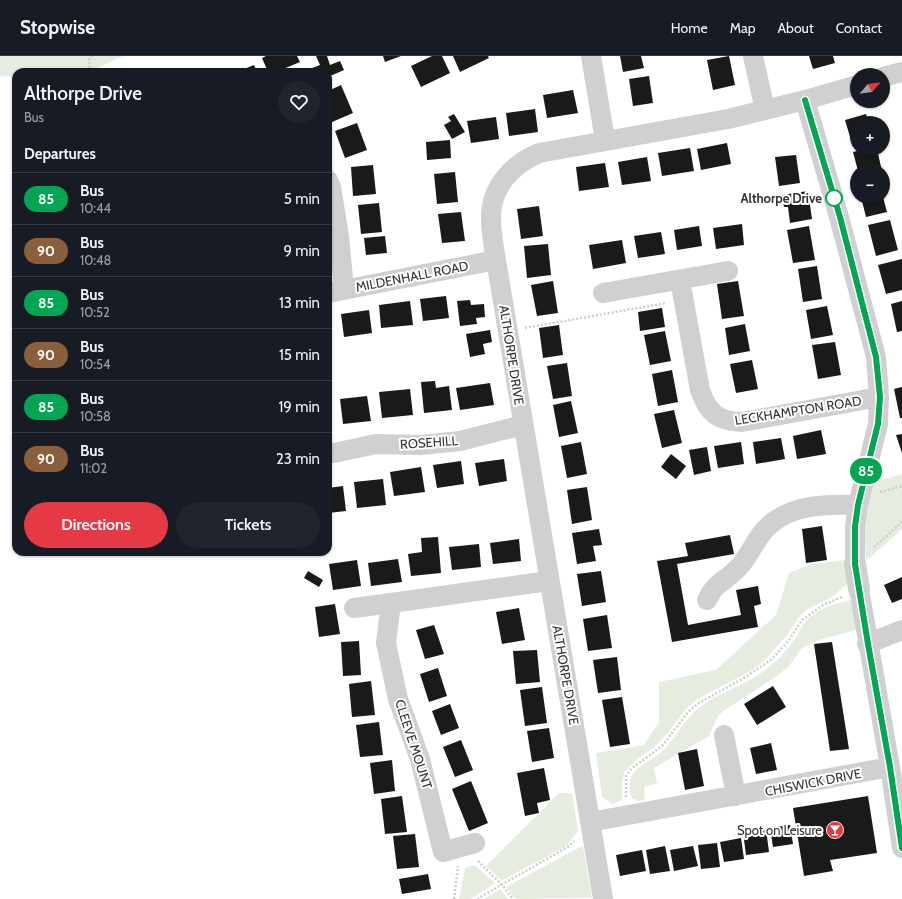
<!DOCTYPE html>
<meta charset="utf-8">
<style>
body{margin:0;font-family:Cabin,sans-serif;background:#20242c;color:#f1f3f6;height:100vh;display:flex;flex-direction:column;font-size:15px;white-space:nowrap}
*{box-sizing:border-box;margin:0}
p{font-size:13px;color:#9ea1a6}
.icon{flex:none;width:22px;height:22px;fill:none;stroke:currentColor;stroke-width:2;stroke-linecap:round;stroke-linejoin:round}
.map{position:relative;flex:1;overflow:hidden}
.side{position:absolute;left:12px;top:12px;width:320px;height:488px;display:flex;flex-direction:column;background:#171b24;border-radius:12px;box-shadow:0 1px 3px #0004}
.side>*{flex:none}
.badge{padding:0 8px;border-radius:13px;font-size:14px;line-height:26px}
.needle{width:26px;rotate:62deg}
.tools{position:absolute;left:850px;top:12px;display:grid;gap:8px}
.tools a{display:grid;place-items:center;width:40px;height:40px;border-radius:50%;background:#171b24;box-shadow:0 1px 3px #0004;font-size:20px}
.map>.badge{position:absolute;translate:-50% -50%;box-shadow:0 0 0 2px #fff}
h2{padding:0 12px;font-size:15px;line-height:36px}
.round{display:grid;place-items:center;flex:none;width:42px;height:42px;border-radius:21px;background:#20242c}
.summary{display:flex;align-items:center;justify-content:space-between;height:68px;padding:0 12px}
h1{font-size:19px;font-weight:600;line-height:30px}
.cta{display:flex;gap:8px;margin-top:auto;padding:8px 12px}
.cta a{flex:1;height:46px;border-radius:24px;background:#e63946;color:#fff;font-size:16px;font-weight:600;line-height:46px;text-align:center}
.cta a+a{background:#20242c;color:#f1f3f6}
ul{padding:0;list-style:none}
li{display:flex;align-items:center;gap:12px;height:52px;padding:0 12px;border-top:1px solid #363941}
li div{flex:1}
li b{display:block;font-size:15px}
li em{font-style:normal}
li .badge{min-width:44px;font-weight:700;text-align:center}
header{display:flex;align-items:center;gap:24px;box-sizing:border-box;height:56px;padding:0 20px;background:#171b24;border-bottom:1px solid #363941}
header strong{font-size:19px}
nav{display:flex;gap:22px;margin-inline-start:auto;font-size:14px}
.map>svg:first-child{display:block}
.green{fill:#e6ecdf}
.building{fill:#1a1a1a}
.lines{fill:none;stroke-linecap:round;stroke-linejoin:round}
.path{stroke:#cdcdcd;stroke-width:2.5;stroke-dasharray:2 2;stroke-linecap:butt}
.minor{stroke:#d0d0d0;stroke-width:20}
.tertiary{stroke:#d0d0d0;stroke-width:22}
.line-casing{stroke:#fff;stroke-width:9}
.line{stroke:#00a651;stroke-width:6}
.stop-dot{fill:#fff;stroke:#00a651;stroke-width:2}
.labels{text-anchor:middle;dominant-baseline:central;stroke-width:4;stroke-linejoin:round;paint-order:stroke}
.stop-label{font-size:13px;font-weight:bold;fill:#333;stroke:#fff;text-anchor:end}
.street-label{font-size:13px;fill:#333;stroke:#fff}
.poi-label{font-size:13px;fill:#333;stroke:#fff;text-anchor:end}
</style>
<header>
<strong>Stopwise</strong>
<nav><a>Home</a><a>Map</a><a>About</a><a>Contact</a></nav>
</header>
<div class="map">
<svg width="902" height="843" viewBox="0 0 902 843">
<rect width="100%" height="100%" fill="#fff"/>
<path class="green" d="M0 0H123L89 16H16V21L0 20Z
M902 418V473L866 505C864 479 865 453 871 427Z
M846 504 849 526 831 542 807 553 798 562 788 578 764 605 751 615 697 643 686 653 666 679 654 691 636 704 624 717 622 728V744L612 748 602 741 596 697 644 689 659 666V626L716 614 776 559 789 517 812 508Z
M852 544 859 573 819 584 802 592 789 610 774 622 722 656 717 662 709 680 654 712 657 728 645 730 644 744 639 745 632 742C629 736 629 727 631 721 636 710 651 705 659 698 676 684 684 662 701 650 723 634 750 628 770 610 779 603 788 593 795 583 798 579 800 572 804 568 814 553 836 547 852 544Z
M559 737H572L578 775 566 790 503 824 500 823 486 810Z
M582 790H583L592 842 516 843 506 831Z
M474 809 495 827 471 843H459L465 812Z
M500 833 508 843H484Z"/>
<path class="building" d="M266 0H297L300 6 276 16H268L262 2Z
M316 0H327L330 9 340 5 344 14 328 21V16H308L307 14 320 9Z
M383 0H401L385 6Z
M432 0H442L450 17 421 31 411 10Z
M453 0H488L489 2 460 16Z
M620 0H641L644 12 623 16Z
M729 0 735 29 713 34 707 4Z
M809 0H833L835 7 813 13Z
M254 9 257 16H237Z
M649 20 653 47 633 50 629 23Z
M341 29 353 57 332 66 328 56V35Z
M573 34 578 57 547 62 543 39Z
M535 53 538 76 509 80 506 57Z
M454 58 465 76 452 83 444 69 451 65 448 61Z
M866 58 869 67H857V89L853 91 845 64Z
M496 61 499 83 471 87 467 65Z
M357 67 367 94 345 102 335 75Z
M450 84 451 102 427 104 426 86Z
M727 87 731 108 701 114 697 93Z
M690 92 694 115 662 120 658 97Z
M866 93H877L882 115H858L853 96Z
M796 99 800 127 779 130 775 101Z
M647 101 651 125 622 129 618 106Z
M605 107 609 131 579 135 576 111Z
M373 109 376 138 353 140 351 111Z
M455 116 458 146 437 148 434 118Z
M808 135 812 163 790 167 788 151H784L782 139Z
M861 141H883L887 156 866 161Z
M379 147 382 176 361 178 358 149Z
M539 150 543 180 521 183 517 153Z
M461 156 465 185 442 187 438 158Z
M890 164 898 194 876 200 868 169Z
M742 168 744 189 716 193 713 172Z
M699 170 702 190 677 194 674 174Z
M809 170 815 204 793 207 787 174Z
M661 176 665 198 638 202 634 180Z
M385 180 387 197 366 199 364 182Z
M622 184 626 207 593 213 589 189Z
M548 188 551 219 527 222 524 190Z
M902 203V234L886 238 878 209Z
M817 210 822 243 803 246 798 213Z
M553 225 558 257 537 260 531 229Z
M738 225 744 260 722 263 717 228Z
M446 240 449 262 423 265 420 243Z
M470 244 471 249 484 248 485 261 476 262 477 268 460 270 457 245Z
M410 245 413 269 381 272 379 249Z
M902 245V275L897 276 891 248Z
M827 250 833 279 811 283 806 254Z
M662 252 665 271 640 275 638 256Z
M369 254 372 277 344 281 341 258Z
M745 268 750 295 729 299 725 272Z
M559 269 563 299 543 302 539 272Z
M490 274 492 286 483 288 485 298 470 301 466 278Z
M665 275 671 305 650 309 644 279Z
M835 286 841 319 818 323 812 289Z
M752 304 758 333 736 337 730 308Z
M567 307 572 340 553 343 547 310Z
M672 314 678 346 658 350 652 318Z
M435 325 436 332 449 330 452 354 424 357 421 326Z
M490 327 494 349 460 354 456 332Z
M902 331V362H900L894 333Z
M410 333 413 359 382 362 379 336Z
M367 340 371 365 343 368 340 343Z
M571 345 578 377 559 381 553 349Z
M674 354 682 387 662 392 654 358Z
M328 358 331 374H328Z
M821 374 826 398 797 403 793 380Z
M902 378V397L896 379Z
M781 382 785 403 756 408 753 386Z
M581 386 587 418 567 422 561 390Z
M741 386 744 408 718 412 714 390Z
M707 391 711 415 694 419 689 394Z
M671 398 686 410 676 423 661 411Z
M504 403 507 425 479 430 475 407Z
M461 405 464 428 437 432 433 409Z
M421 411 425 436 394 440 390 416Z
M383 423 386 449 357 452 354 426Z
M343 430 346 455 328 457V432Z
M587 431 592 464 572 468 567 434Z
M822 470 827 504 806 507 802 473Z
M599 473 602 489 593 490 596 505 577 508 572 477Z
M730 479 734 498 677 508 688 569 741 559 736 534 758 530 761 548 754 550 758 571 672 586 657 505 688 500 685 487Z
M438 481 441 517 411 520 408 498 422 496 421 482Z
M519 483 521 505 493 508 490 487Z
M479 488 481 511 452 514 449 491Z
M398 503 402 526 371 530 368 507Z
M357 504 361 530 333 534 329 508Z
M308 515 323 524 319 531 304 522Z
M601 515 606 546 582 550 577 518Z
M902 521V543L892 547 884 529Z
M335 548 340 578 319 581 315 551Z
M519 552 525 584 502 588 496 556Z
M607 559 612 592 588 595 583 563Z
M434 569 444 598 425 603 416 574Z
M359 585 361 619 343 620 341 586Z
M832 586 849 693 830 695 814 588Z
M537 594 540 626 516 628 513 595Z
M617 601 621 634 598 637 593 604Z
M438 612 447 640 429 646 420 618Z
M371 625 375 659 352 661 349 628Z
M773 630 786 651 757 669 744 648Z
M542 631 547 667 525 670 520 634Z
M622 641 630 688 610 691 602 644Z
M450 648 459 672 441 679 432 655Z
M379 666 383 699 360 701 356 669Z
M549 672 554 702 532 706 527 675Z
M461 684 473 714 455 721 443 691Z
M771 687 777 714 756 718 750 692Z
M697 693 704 730 685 734 678 697Z
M392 704 395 735 374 738 370 707Z
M544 712 550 744 537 747 539 757 525 760 517 717Z
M471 725 488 767 469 775 452 733Z
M402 740 407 776 385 778 381 743Z
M868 740 877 797 830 804 833 815 804 820 793 752Z
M790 769 793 788 773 791 770 772Z
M766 773 769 796 746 799 743 776Z
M415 778 419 811 397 813 393 780Z
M741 782 744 803 724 806 720 786Z
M717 787 720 811 701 813 698 789Z
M665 790 670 815 650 818 646 794Z
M693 790 698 810 674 815 670 794Z
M642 794 646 815 620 820 616 799Z
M428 818 431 833 402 838 399 823Z"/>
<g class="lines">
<path class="path" d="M90 16 89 4 92 0
M525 272 666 247
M880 436 902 430
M874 491 902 466
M626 741V720L630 714 662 690 688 656 699 647 744 622 771 604 789 584 802 564 823 549 842 541
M478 805 502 829 513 843
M454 843 458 810
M477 843 569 790 574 785"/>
<path class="minor" d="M591 0 605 84
M753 0 765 54
M883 21 902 16
M805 44 839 161 876 301 879 341 878 368 858 449 855 471V508
M328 124 331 131 339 180 344 233
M680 224 700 334C708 357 717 365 742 366L879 341
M328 237 496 204
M603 237 728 215
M334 397 376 388 421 389 460 385 523 369
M859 533 890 711 902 792
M707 544C716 525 725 526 738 512 748 502 754 487 762 477 785 448 825 448 858 449
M354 552 391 547
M867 588 902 574
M724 679 736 740
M590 766 890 711
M475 787 443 796 420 703 398 643 386 587 391 547 549 525
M603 843 496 204C494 191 491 177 491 164 490 132 511 109 539 97L728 63 805 44 857 29"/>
<path class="tertiary" d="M855 508 859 533"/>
</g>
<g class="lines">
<g class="line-casing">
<path id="line" d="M805 44 840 161 876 301 880 341 878 368 858 449 855 471V508L868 588 890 711 902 792"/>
</g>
<use href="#line" class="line"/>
</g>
<defs>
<g id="bar-disc" transform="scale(0.9)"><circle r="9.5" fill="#e63946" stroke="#fff"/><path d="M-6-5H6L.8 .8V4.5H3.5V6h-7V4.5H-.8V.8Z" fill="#fff"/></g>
</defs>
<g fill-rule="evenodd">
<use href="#bar-disc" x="835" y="774"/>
</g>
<circle class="stop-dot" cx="834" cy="142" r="8"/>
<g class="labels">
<g class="stop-label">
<text x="822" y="142">Althorpe Drive</text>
</g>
<g class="street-label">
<text transform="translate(412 220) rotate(-11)">MILDENHALL ROAD</text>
<text transform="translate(512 299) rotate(81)">ALTHORPE DRIVE</text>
<text transform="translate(798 354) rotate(-9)">LECKHAMPTON ROAD</text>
<text transform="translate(429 386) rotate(-4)">ROSEHILL</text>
<text transform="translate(566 619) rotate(80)">ALTHORPE DRIVE</text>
<text transform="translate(414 688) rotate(72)">CLEEVE MOUNT</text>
<text transform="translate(813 726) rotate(-11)">CHISWICK DRIVE</text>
</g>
<g class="poi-label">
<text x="822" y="774">Spot on Leisure</text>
</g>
</g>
</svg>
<div class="tools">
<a><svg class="needle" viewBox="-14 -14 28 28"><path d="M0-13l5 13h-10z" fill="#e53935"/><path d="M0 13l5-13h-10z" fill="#9ea1a6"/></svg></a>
<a>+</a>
<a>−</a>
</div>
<b class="badge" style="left:866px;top:415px;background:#00a651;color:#fff">85</b>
<section class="side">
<div class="summary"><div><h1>Althorpe Drive</h1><p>Bus</p></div><a class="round"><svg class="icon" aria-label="heart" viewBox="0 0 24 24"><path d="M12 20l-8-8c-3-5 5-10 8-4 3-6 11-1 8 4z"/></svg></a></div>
<h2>Departures</h2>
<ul>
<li><span class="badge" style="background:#00a651;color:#fff">85</span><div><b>Bus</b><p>10:44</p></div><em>5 min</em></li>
<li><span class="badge" style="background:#8b5e3c;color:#fff">90</span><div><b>Bus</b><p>10:48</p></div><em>9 min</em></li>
<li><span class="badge" style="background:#00a651;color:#fff">85</span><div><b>Bus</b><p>10:52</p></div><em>13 min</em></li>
<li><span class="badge" style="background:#8b5e3c;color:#fff">90</span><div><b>Bus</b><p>10:54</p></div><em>15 min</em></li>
<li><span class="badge" style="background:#00a651;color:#fff">85</span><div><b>Bus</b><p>10:58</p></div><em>19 min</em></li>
<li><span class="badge" style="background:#8b5e3c;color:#fff">90</span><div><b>Bus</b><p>11:02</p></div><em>23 min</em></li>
</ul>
<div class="cta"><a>Directions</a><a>Tickets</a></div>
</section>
</div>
